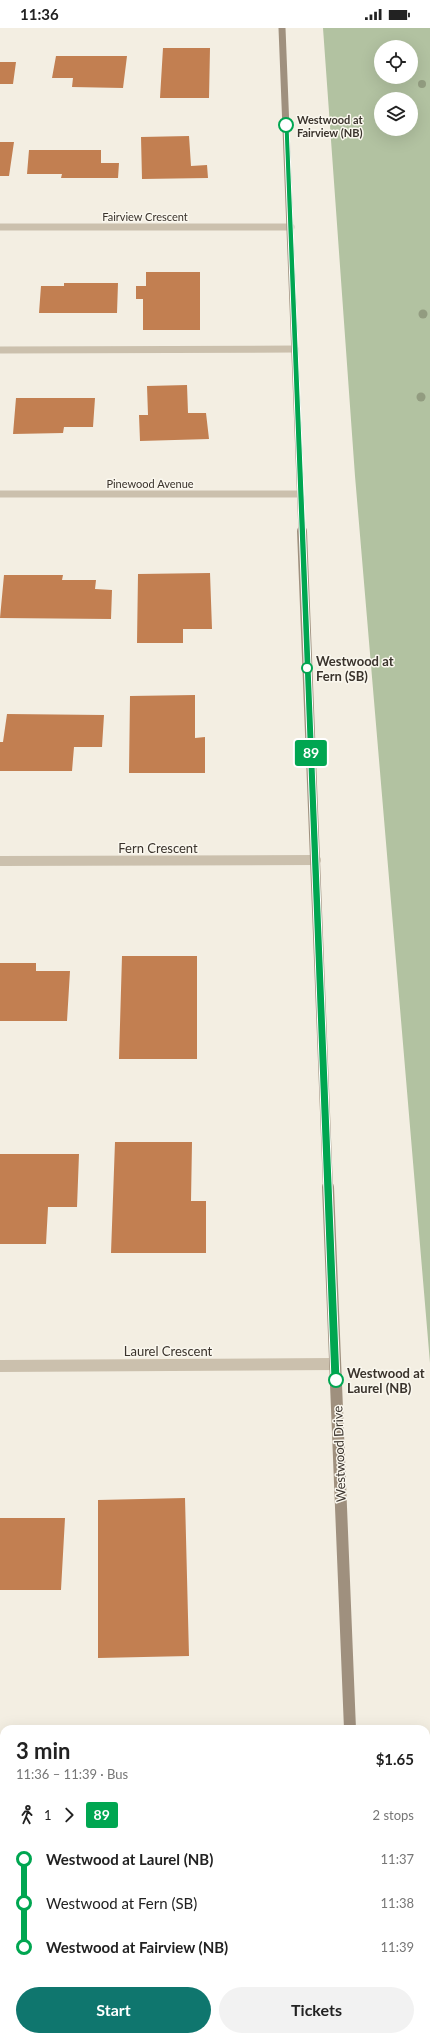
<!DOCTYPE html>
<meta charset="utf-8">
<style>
body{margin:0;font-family:Lato,sans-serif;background:#f2f2f2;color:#222;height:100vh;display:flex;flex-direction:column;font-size:15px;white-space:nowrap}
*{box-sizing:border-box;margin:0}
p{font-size:13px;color:#767676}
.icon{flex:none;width:22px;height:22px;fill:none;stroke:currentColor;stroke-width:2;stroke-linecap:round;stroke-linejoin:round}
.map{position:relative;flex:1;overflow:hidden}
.drawer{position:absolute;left:0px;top:1697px;width:430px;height:316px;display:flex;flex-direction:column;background:#fff;border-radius:12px 12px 0 0;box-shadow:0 4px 16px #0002}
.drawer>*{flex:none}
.badge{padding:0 8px;border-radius:3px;font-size:14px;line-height:26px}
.buttons{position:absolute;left:374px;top:12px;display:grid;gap:8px}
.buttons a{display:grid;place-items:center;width:44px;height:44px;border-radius:50%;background:#fff;box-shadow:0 4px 16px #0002;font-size:20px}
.map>.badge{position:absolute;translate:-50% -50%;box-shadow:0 0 0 2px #fff}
.legs{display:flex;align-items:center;gap:6px;height:44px;padding:0 16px;font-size:13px}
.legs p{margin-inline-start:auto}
.headline{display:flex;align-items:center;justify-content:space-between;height:68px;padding:0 16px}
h1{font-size:22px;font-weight:700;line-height:30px}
.action{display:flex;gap:8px;margin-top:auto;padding:8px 16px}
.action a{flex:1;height:46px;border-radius:24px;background:#0f766e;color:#fff;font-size:16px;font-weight:700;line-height:46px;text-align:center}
.action a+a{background:#f2f2f2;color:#222}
ul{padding:0 16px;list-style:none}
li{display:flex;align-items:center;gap:14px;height:44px;font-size:15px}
li i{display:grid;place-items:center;width:6px;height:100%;margin:0 5px;background:currentColor}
li i::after{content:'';width:10px;height:10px;margin:-5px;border:3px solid;border-radius:50%;background:#fff}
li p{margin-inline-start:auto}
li:first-child i{background:linear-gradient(#0000 50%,currentColor 0)}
li:last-child i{background:linear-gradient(currentColor 50%,#0000 0)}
.status{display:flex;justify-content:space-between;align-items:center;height:28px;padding:0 20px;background:#fff;direction:ltr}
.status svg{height:11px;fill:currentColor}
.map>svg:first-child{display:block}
.green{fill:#b2c2a1;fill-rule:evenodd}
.building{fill:#c27f51}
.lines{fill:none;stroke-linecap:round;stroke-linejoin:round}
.lane{stroke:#cbc0ad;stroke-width:7}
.street-far2{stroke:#cbc0ad;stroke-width:7}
.street-far1{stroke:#cbc0ad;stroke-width:10}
.street{stroke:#cbc0ad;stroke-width:12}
.secondary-far2{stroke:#9f907e;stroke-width:7}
.secondary-far1{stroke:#9f907e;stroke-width:10}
.secondary{stroke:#9f907e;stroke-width:12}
.tree{fill:#929c80}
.line-1{fill:#00a651;stroke:#fff}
.stop-1-dot{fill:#fff;stroke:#00a651;stroke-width:2}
.labels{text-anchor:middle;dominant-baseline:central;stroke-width:3;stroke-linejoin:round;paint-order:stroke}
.far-stop-label{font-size:11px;font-weight:bold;fill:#3a332c;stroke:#faf7ee;text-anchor:start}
.far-street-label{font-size:11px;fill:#3a332c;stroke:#faf7ee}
.stop-label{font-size:13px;font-weight:bold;fill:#3a332c;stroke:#faf7ee;text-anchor:start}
.street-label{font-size:13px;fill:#3a332c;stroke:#faf7ee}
</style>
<div class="status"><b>11:36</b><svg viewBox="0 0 49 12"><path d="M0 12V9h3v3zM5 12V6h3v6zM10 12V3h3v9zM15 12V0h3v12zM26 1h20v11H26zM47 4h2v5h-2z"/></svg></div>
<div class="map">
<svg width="430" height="2013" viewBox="0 0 430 2013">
<rect width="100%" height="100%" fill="#f3eee2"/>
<path class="green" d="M323 0H430V1335L355 448ZM381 19H411V49H381ZM381 71H411V101H381Z"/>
<path class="building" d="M163 20H210L209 70H160Z
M56 28H127L123 60 72 59 73 50H52Z
M0 34H16L13 56H0Z
M189 108 191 138 207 137 208 150 142 151 141 109Z
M0 114H14L9 148H0Z
M29 122H101V135H119L118 150H61L62 146H27Z
M146 244H200V302H143V271H136V258H146Z
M64 255H118L117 285H39L41 258H64Z
M187 357 188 385H206L209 411 140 413 139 387H148L147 358Z
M16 370H95L93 399H64L63 405 13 406Z
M210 545 212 601H183V615H137L138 546Z
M4 547H63L62 552H96L95 561 112 562 111 591 0 590Z
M195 667V710L205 709V745H129L130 668Z
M7 686 104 687 102 719H74L72 743H0V714H3Z
M122 928H197V1031H119Z
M0 935H36V943H70L67 993H0Z
M115 1114H192L191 1173H206V1225H111Z
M0 1126H79L77 1179H48L46 1216H0Z
M185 1470 189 1628 98 1630V1472Z
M0 1490H65L61 1562H0Z
M0 1789H4V1880H0Z"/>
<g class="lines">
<path class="lane" d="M0 322 295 321"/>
<path class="street-far2" d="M0 199H291
M0 466H300"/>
<path class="street-far1" d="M0 833 316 832"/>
<path class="street" d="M0 1338 335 1336"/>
<path class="secondary-far2" d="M282 0 302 504"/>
<path class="secondary-far1" d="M302 503 328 1160"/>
<path class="secondary" d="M328 1159 350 1701
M362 2009V2013"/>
</g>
<g class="tree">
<circle cx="422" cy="56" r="4"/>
<circle cx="423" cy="286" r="4.5"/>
<circle cx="421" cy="369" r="4.5"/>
</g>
<path class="line-1" d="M286 95 289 97 340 1352 336 1356 331 1352 284 97Z"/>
<g class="stop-1-dot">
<circle cx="286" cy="97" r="7"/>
<circle cx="307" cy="640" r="5"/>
<circle cx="336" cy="1352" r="7"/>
</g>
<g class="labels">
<g class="far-stop-label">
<text x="297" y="91">Westwood at<tspan x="297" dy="13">Fairview (NB)</tspan></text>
</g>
<g class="far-street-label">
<text x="145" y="188">Fairview Crescent</text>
<text x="150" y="455">Pinewood Avenue</text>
</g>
<g class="stop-label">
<text x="316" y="633">Westwood at<tspan x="316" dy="15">Fern (SB)</tspan></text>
<text x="347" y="1345">Westwood at<tspan x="347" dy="15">Laurel (NB)</tspan></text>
</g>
<g class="street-label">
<text x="158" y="820">Fern Crescent</text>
<text x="168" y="1323">Laurel Crescent</text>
<text transform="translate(339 1426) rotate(-92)">Westwood Drive</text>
</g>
</g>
</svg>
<div class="buttons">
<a><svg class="icon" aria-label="locate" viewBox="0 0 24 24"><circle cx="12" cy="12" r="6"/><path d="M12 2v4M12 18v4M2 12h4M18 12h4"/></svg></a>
<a><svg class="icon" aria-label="layers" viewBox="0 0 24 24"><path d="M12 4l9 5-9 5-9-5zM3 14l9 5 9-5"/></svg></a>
</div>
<b class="badge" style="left:311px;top:725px;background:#00a651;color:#fff">89</b>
<section class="drawer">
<div class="headline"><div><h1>3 min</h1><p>11:36 – 11:39 · Bus</p></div><b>$1.65</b></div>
<div class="legs"><svg class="icon" aria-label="walk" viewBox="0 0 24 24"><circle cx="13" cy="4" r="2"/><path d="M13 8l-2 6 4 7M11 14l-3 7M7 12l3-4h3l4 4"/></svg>1<svg class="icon" aria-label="forward" viewBox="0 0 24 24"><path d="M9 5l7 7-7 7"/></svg><b class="badge" style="background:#00a651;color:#fff">89</b><p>2 stops</p></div>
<ul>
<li><i style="color:#00a651"></i><b>Westwood at Laurel (NB)</b><p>11:37</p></li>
<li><i style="color:#00a651"></i><span>Westwood at Fern (SB)</span><p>11:38</p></li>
<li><i style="color:#00a651"></i><b>Westwood at Fairview (NB)</b><p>11:39</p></li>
</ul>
<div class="action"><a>Start</a><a>Tickets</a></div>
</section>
</div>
